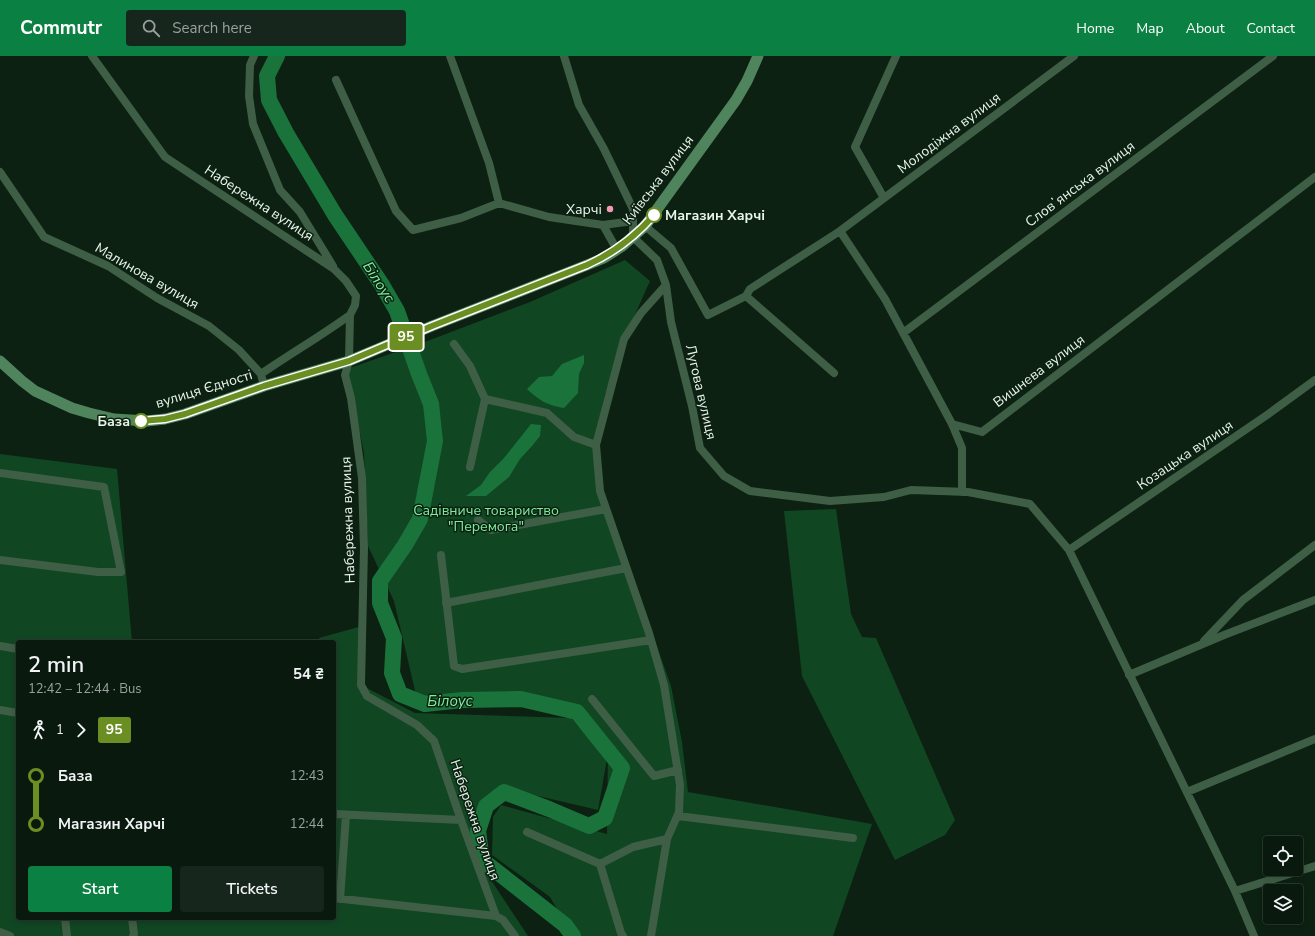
<!DOCTYPE html>
<meta charset="utf-8">
<style>
body{margin:0;font-family:"Nunito Sans",sans-serif;background:#17261c;color:#f1f3f6;height:100vh;display:flex;flex-direction:column;font-size:15px;white-space:nowrap}
*{box-sizing:border-box;margin:0}
p{font-size:13px;color:#99a09e}
.icon{flex:none;width:22px;height:22px;fill:none;stroke:currentColor;stroke-width:2;stroke-linecap:round;stroke-linejoin:round}
.map{position:relative;flex:1;overflow:hidden}
.panel{position:absolute;left:16px;top:584px;width:320px;height:280px;display:flex;flex-direction:column;background:#09190e;border-radius:4px;box-shadow:0 2px 6px #0003,0 0 0 1px #29382e}
.panel>*{flex:none}
.badge{padding:0 8px;border-radius:3px;font-size:14px;line-height:26px}
.buttons{position:absolute;left:1263px;top:780px;display:grid;gap:8px}
.buttons a{display:grid;place-items:center;width:40px;height:40px;border-radius:4px;background:#09190e;box-shadow:0 2px 6px #0003,0 0 0 1px #29382e;font-size:20px}
.map>.badge{position:absolute;translate:-50% -50%;box-shadow:0 0 0 2px #fff}
.legs{display:flex;align-items:center;gap:6px;height:44px;padding:0 12px;font-size:13px}
.legs p{margin-inline-start:auto}
.summary{display:flex;align-items:center;justify-content:space-between;height:68px;padding:0 12px}
h1{font-size:22px;font-weight:600;line-height:30px}
.action{display:flex;gap:8px;margin-top:auto;padding:8px 12px}
.action a{flex:1;height:46px;border-radius:4px;background:#0b8043;color:#fff;font-size:16px;font-weight:600;line-height:46px;text-align:center}
.action a+a{background:#17261c;color:#f1f3f6}
ul{padding:0 12px;list-style:none}
li{display:flex;align-items:center;gap:14px;height:48px;font-size:15px}
li i{display:grid;place-items:center;width:6px;height:100%;margin:0 5px;background:currentColor}
li i::after{content:'';width:10px;height:10px;margin:-5px;border:3px solid;border-radius:50%;background:#09190e}
li p{margin-inline-start:auto}
li:first-child i{background:linear-gradient(#0000 50%,currentColor 0)}
li:last-child i{background:linear-gradient(currentColor 50%,#0000 0)}
header{display:flex;align-items:center;gap:24px;box-sizing:border-box;height:56px;padding:0 20px;background:#0b8043;color:#fff}
header strong{font-size:19px}
nav{display:flex;gap:22px;margin-inline-start:auto;font-size:14px}
.search{width:280px;height:36px;background:#17261c;display:flex;align-items:center;gap:10px;box-sizing:border-box;padding:0 14px;border-radius:4px;color:#99a09e;font-size:15px}
.map>svg:first-child{display:block}
.green{fill:#114623}
.water{fill:#1a733b}
.lines{fill:none;stroke-linecap:round;stroke-linejoin:round}
.river{stroke:#1a733b;stroke-width:16}
.minor{stroke:#3f5e46;stroke-width:8}
.secondary{stroke:#50845d;stroke-width:11}
.line-1-casing{stroke:#fff;stroke-width:9}
.line-1{stroke:#6b8e23;stroke-width:6}
.poi-dot{fill:#f19ab3;stroke:#0c2112;stroke-width:1.5}
.stop-1-dot{fill:#fff;stroke:#6b8e23;stroke-width:2}
.labels{text-anchor:middle;dominant-baseline:central;stroke-width:3;stroke-linejoin:round;paint-order:stroke}
.street-label{font-size:14px;fill:#e8f5ea;stroke:#0c2112}
.poi-label{font-size:14px;fill:#e8f5ea;stroke:#0c2112;text-anchor:end}
.stop-label{font-size:14px;font-weight:bold;fill:#e8f5ea;stroke:#0c2112;text-anchor:start}
.park-label{font-size:14px;fill:#7fec9d;stroke:#0c2112}
.water-label{font-size:15px;font-style:italic;fill:#81ee9f;stroke:#0c2112}
</style>
<header>
<strong>Commutr</strong>
<div class="search"><svg class="icon" aria-label="search" viewBox="0 0 24 24"><circle cx="10" cy="10" r="6"/><path d="M15 15l6 6"/></svg>Search here</div>
<nav><a>Home</a><a>Map</a><a>About</a><a>Contact</a></nav>
</header>
<div class="map">
<svg width="1315" height="880" viewBox="0 0 1315 880">
<rect width="100%" height="100%" fill="#0c2112"/>
<path class="green" d="M625 204 650 225 624 283 605 339 599 366 594 412 671 630 682 686 688 736 872 768 833 880H573L550 841 492 799 493 761 501 749 607 778 608 688 585 660 561 646 479 642 417 643 394 545 368 490 364 397 347 313 430 284 530 246Z
M0 398 117 413 132 586H18V862H334V586H320L319 582 362 570 361 629 415 657 571 662 607 703 598 754 499 731 470 766 479 806 528 880H0Z
M836 453 851 558 862 581 876 582 955 764 945 779 895 804 802 620 784 455Z"/>
<path class="water" d="M584 299V307L579 318 578 337 564 352C547 349 540 345 527 333L539 321 552 320 562 308Z
M531 368 541 369 540 380 532 390 520 403 509 421 486 440H466L481 429 490 416 504 402Z"/>
<g class="lines">
<path class="river" d="M277 0 267 20 269 44 286 77 335 159 382 229 397 255 419 318 431 348 435 385 420 463 405 489 380 525V547L394 582 392 617 400 638 425 648 463 644 521 643 577 656 622 712 605 762 589 770 549 753 504 736 486 750 478 775 482 804 565 869 573 880"/>
<path class="minor" d="M92 0 165 101 334 213 346 225 356 240 355 249 350 259 349 305 345 319 351 342 362 422 364 492 361 629 367 640 417 669 434 685 461 764 496 860
M254 0 250 9 249 40 253 68 280 134 300 156 333 210
M450 0 489 107 499 147
M564 0 579 49 604 93 633 153V181L657 204 666 229 641 257 624 283 596 389 600 435 649 577 664 629 680 729 679 756 667 783 651 880
M336 24 396 155 413 174 461 162 499 147 549 161 603 169 617 194
M0 116 44 181 108 210 157 242 209 270 239 294 261 318 264 330
M884 142 855 91 896 0
M603 169 633 165
M645 170 671 192 708 259 746 240
M840 175 885 243 952 368 962 392V436
M666 229 671 266 692 350 700 392 724 420 750 435 830 445 884 441 911 434 968 436 1030 448 1069 494 1235 835 1254 880
M903 277 1273 0
M454 288 470 310 485 343 547 357 574 381 596 389
M834 317 746 240 750 233 840 175 1074 0
M261 318C290 298 321 280 350 259
M952 368 982 376 1315 121
M470 411 485 343
M0 417 104 431 121 516H98L0 504
M478 464 491 474 606 453
M1069 494 1267 359 1315 324
M441 499 454 610 462 613 651 584
M446 547 626 512
M1204 585 1243 544 1315 489
M0 590 18 593
M1129 619 1224 579 1315 544
M592 643 654 720 678 714
M0 654 18 657
M1187 736 1315 683
M334 758 461 764
M678 760 853 782
M527 776 600 808 621 877 623 880
M600 808 633 791 667 783
M1235 835 1315 810
M334 842 496 860 503 864 515 880
M340 843 346 759
M65 862 67 880
M132 862 134 878 133 880
M0 876 10 880"/>
<path class="secondary" d="M0 305 22 325 35 335 72 352 89 357 114 363 147 365 165 363 185 358 264 330 349 305 432 270 587 209 604 202 621 191 645 170 736 44 747 25 758 0"/>
</g>
<g class="lines">
<g class="line-1-casing">
<path id="line-1" d="M141 365 165 363 185 358 264 330 349 305 432 270 587 209C614 197 635 181 654 159"/>
</g>
<use href="#line-1" class="line-1"/>
</g>
<circle class="poi-dot" cx="610" cy="153" r="4"/>
<g class="stop-1-dot">
<circle cx="654" cy="159" r="7"/>
<circle cx="141" cy="365" r="7"/>
</g>
<g class="labels">
<g class="street-label">
<text transform="translate(949 77) rotate(-37)">Молодіжна вулиця</text>
<text transform="translate(658 124) rotate(-53)">Київська вулиця</text>
<text transform="translate(1080 128) rotate(-37)">Словʼянська вулиця</text>
<text transform="translate(259 147) rotate(33)">Набережна вулиця</text>
<text transform="translate(147 220) rotate(30)">Малинова вулиця</text>
<text transform="translate(1039 315) rotate(-37)">Вишнева вулиця</text>
<text transform="translate(204 333) rotate(-17)">вулиця Єдності</text>
<text transform="translate(701 336) rotate(77)">Лугова вулиця</text>
<text transform="translate(1185 399) rotate(-34)">Козацька вулиця</text>
<text transform="translate(348 464) rotate(-92)">Набережна вулиця</text>
<text transform="translate(475 764) rotate(71)">Набережна вулиця</text>
</g>
<g class="poi-label">
<text x="602" y="153">Харчі</text>
</g>
<g class="stop-label">
<text x="665" y="159">Магазин Харчі</text>
<text x="130" y="365" text-anchor="end">База</text>
</g>
<g class="park-label">
<text x="486" y="454">Садівниче товариство<tspan x="486" dy="16">"Перемога"</tspan></text>
</g>
<g class="water-label">
<text transform="translate(379 226) rotate(57)">Білоус</text>
<text x="450" y="645">Білоус</text>
</g>
</g>
</svg>
<div class="buttons">
<a><svg class="icon" aria-label="locate" viewBox="0 0 24 24"><circle cx="12" cy="12" r="6"/><path d="M12 2v4M12 18v4M2 12h4M18 12h4"/></svg></a>
<a><svg class="icon" aria-label="layers" viewBox="0 0 24 24"><path d="M12 4l9 5-9 5-9-5zM3 14l9 5 9-5"/></svg></a>
</div>
<b class="badge" style="left:406px;top:281px;background:#6b8e23;color:#fff">95</b>
<section class="panel">
<div class="summary"><div><h1>2 min</h1><p>12:42 – 12:44 · Bus</p></div><b>54 ₴</b></div>
<div class="legs"><svg class="icon" aria-label="walk" viewBox="0 0 24 24"><circle cx="13" cy="4" r="2"/><path d="M13 8l-2 6 4 7M11 14l-3 7M7 12l3-4h3l4 4"/></svg>1<svg class="icon" aria-label="forward" viewBox="0 0 24 24"><path d="M9 5l7 7-7 7"/></svg><b class="badge" style="background:#6b8e23;color:#fff">95</b></div>
<ul>
<li><i style="color:#6b8e23"></i><b>База</b><p>12:43</p></li>
<li><i style="color:#6b8e23"></i><b>Магазин Харчі</b><p>12:44</p></li>
</ul>
<div class="action"><a>Start</a><a>Tickets</a></div>
</section>
</div>
